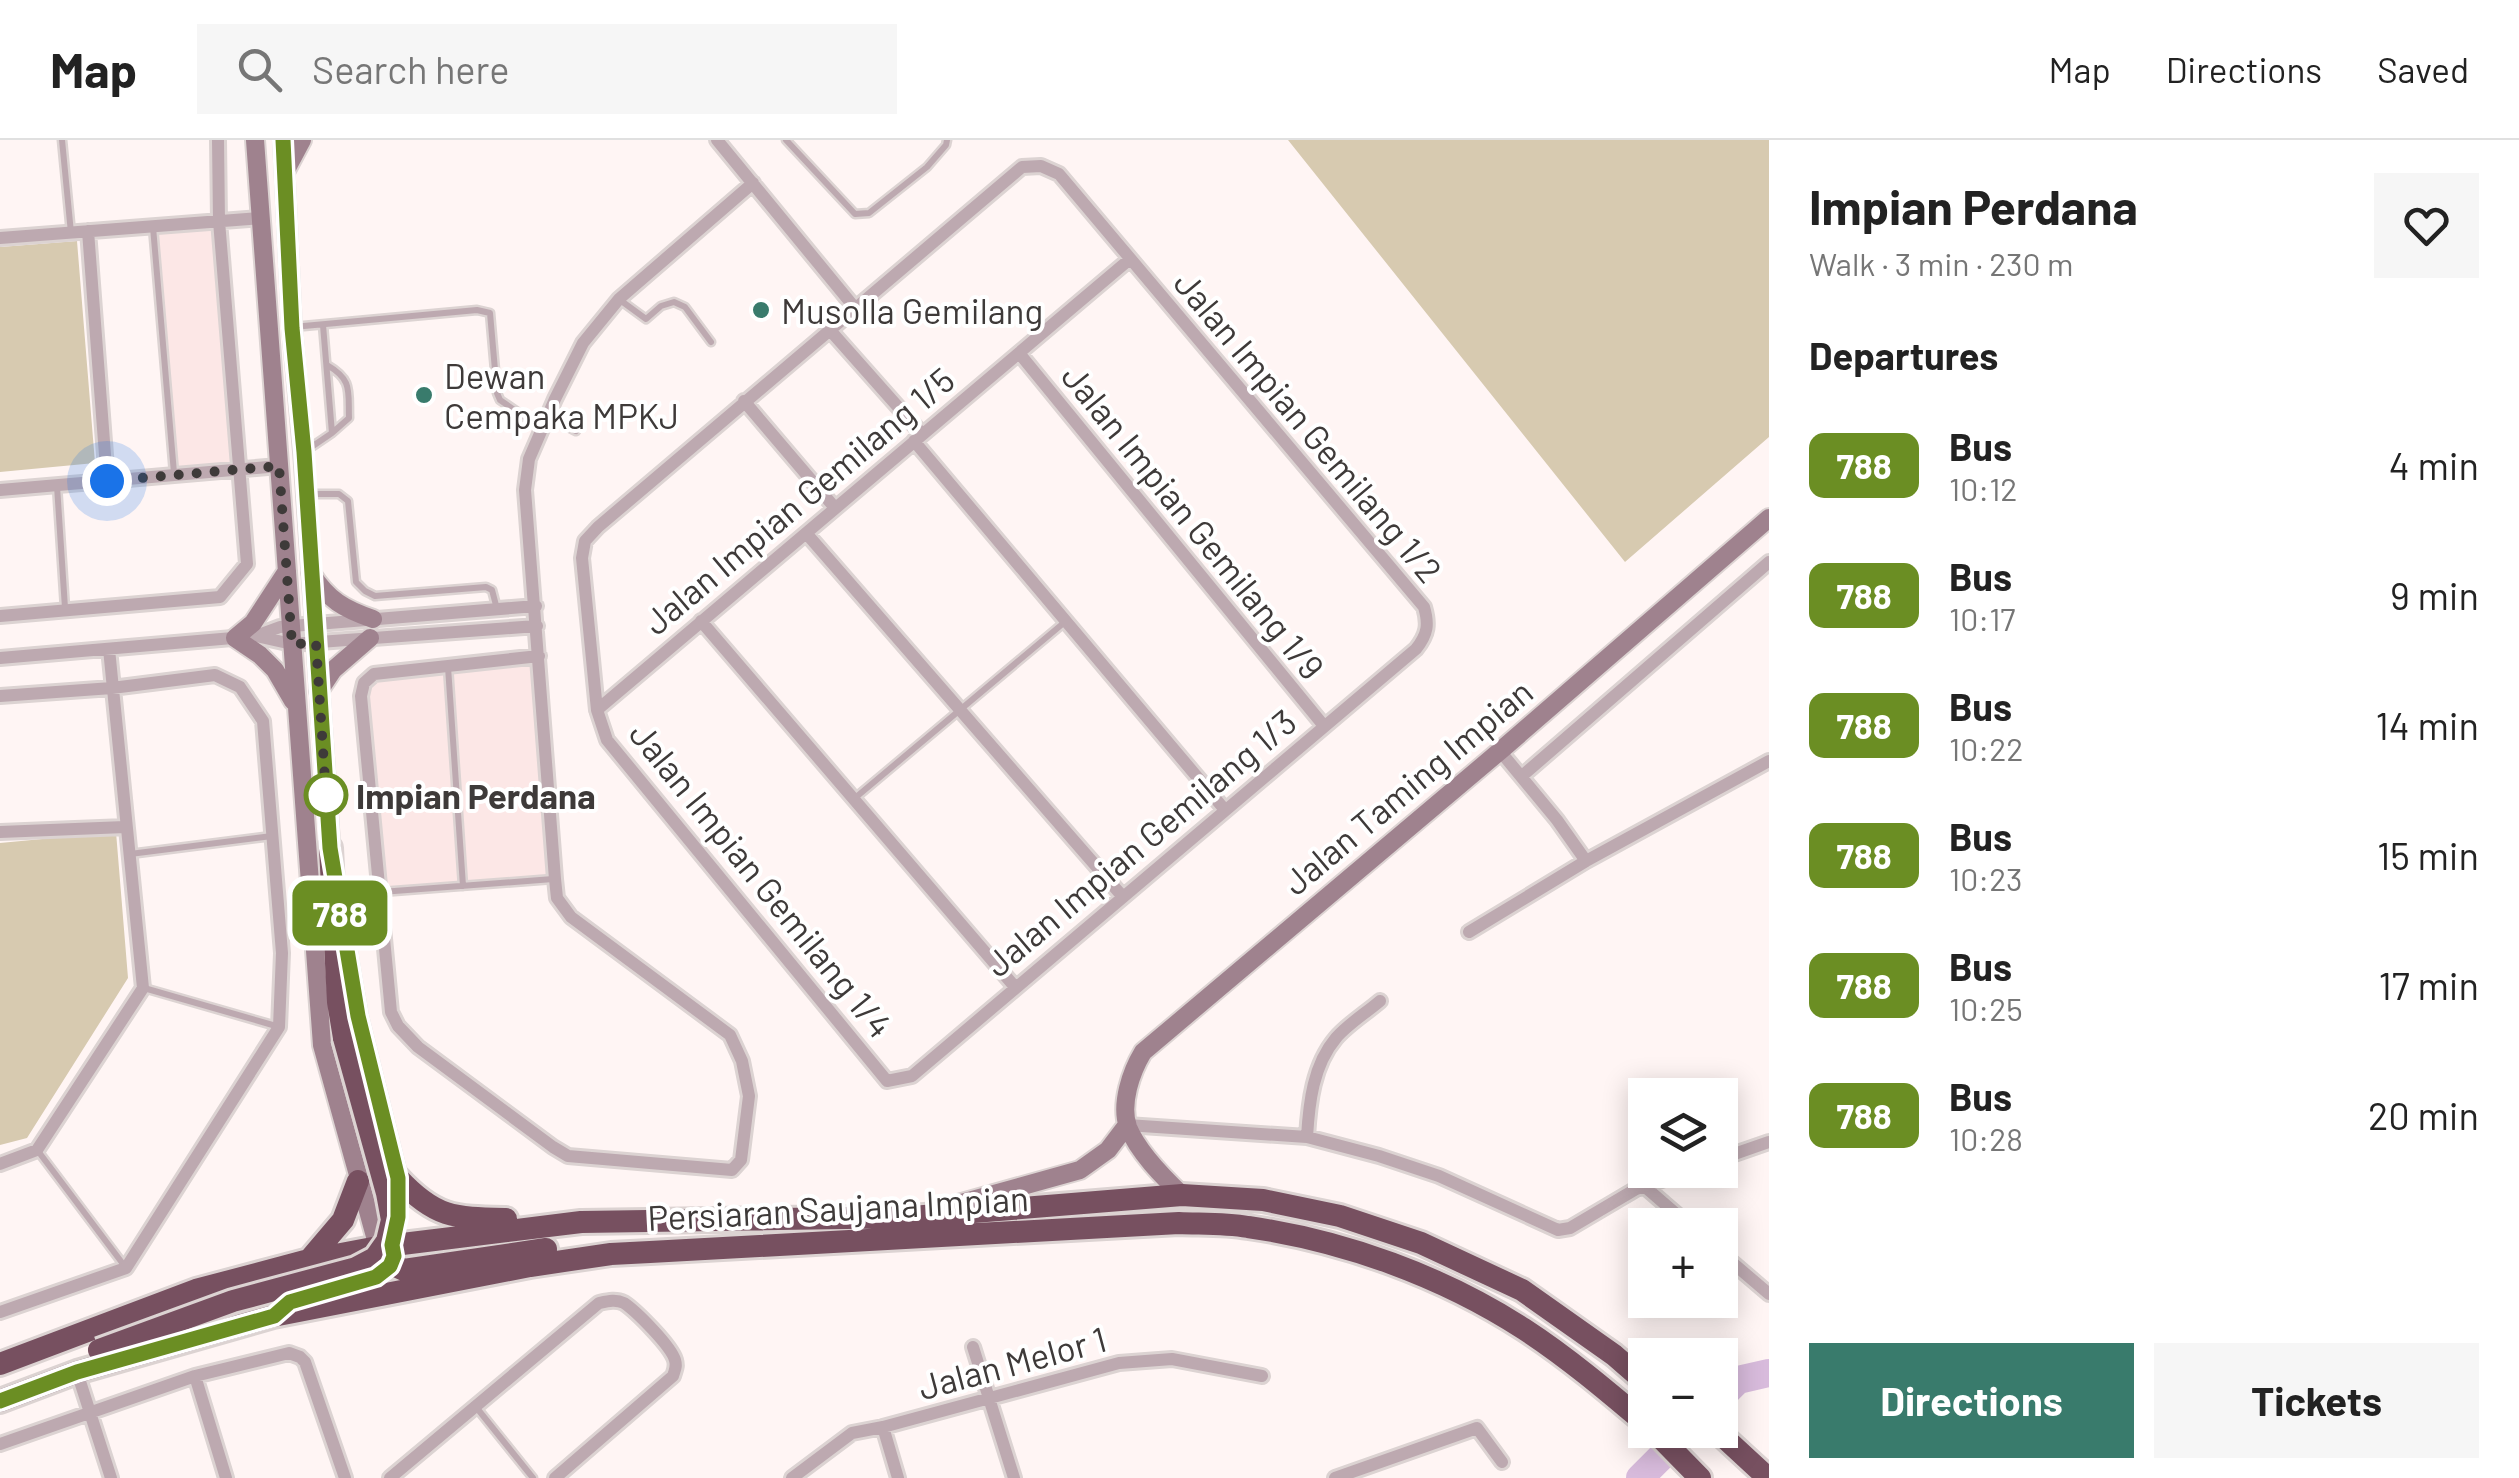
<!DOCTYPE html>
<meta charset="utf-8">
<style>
body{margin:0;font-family:Barlow,sans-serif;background:#f6f6f6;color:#222;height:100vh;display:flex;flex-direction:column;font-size:38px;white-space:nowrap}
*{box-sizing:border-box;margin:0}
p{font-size:32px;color:#767676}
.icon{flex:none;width:55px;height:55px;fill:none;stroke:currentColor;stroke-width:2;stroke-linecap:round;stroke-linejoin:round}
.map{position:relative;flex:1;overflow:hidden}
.panel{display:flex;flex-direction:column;background:#fff;width:750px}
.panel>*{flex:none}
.badge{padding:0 20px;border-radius:15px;font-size:35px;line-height:65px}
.controls{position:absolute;left:1628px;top:938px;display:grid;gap:20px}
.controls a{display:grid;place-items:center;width:110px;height:110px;border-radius:0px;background:#fff;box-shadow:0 5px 25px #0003;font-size:50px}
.you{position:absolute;width:50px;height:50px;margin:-25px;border:8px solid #fff;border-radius:50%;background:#1a73e8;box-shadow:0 0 0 15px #1a73e833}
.map>.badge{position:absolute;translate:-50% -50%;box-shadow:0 0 0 5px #fff}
h2{padding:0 40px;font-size:38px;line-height:90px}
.round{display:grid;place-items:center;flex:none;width:105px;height:105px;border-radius:0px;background:#f6f6f6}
.summary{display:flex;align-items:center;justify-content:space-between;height:170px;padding:0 40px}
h1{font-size:48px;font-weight:700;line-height:75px}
.cta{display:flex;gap:20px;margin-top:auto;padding:20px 40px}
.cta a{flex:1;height:115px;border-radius:0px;background:#397b6c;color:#fff;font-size:40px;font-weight:700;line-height:115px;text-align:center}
.cta a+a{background:#f6f6f6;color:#222}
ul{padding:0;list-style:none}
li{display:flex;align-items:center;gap:30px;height:130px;padding:0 40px}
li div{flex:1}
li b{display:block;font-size:38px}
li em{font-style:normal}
li .badge{min-width:110px;font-weight:700;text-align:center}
header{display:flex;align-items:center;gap:60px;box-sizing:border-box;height:140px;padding:0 50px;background:#fff;border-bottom:2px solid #e0e0e0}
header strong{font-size:48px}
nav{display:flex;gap:55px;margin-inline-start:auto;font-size:35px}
.search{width:700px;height:90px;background:#f6f6f6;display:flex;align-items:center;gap:25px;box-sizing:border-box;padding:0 35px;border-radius:0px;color:#767676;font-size:38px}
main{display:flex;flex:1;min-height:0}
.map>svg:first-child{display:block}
.built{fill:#fce7e6}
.green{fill:#d7cab0}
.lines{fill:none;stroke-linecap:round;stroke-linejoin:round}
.river{stroke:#d8bbdc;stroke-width:28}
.lane-casing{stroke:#dcd3d2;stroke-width:11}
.street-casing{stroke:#dcd3d2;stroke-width:18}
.secondary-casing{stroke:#dcd3d2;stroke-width:22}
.highway-casing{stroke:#dcd3d2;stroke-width:28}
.lane{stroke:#bda9b0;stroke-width:6}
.street{stroke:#bda9b0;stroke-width:12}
.secondary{stroke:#9f828e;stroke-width:18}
.highway{stroke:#775060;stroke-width:22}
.highway-bridge-casing{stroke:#dcd3d2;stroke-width:28;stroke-linecap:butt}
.highway-bridge{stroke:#775060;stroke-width:22}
.line-casing{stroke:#fff;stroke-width:22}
.line{stroke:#6b8e23;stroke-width:15}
.walk{stroke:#3e3a39;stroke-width:10;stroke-dasharray:0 18}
.poi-dot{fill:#397b6c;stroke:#fff;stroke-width:4}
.stop-dot{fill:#fff;stroke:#6b8e23;stroke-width:5}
.labels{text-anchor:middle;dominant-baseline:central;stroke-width:8;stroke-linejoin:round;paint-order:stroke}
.poi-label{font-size:35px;fill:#3e3a39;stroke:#fff;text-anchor:start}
.street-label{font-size:35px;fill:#3e3a39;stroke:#fff}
.stop-label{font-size:35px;font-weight:bold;fill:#3e3a39;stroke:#fff;text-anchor:start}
</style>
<header>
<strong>Map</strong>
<div class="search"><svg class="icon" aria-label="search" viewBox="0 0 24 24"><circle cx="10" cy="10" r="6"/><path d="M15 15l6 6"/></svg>Search here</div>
<nav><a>Map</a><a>Directions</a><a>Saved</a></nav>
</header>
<main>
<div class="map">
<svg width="1769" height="1338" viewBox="0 0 1769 1338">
<rect width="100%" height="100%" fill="#fff5f4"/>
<path class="built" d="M214 87 233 323 177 328 158 91Z
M533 523 550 735 385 748 367 558 371 547 380 539Z"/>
<path class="green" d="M1288 0H1769V297L1625 422Z
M77 101 95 323 0 332V107Z
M116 692 128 838 27 998 0 1005V703Z"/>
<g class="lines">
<path class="river" d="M1720 1258 1738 1240 1769 1233
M1640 1338 1688 1290"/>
<g class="lane-casing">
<path id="lane" d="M62 0 71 93
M786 0 855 74 869 73 927 27 946 5 947 0
M153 87 174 333
M620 160 646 179 661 166 674 162 685 167 711 202
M293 187 477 170 490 173 497 253 500 260 542 289
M327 225C353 240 348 251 349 278L332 293
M547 276 576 291
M307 310 332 293 323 185
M57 346 65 468
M307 354H339L348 361 356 442 365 451 375 456 486 447 492 450 497 469
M448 527 463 746
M855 658 1066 481
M130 714 272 696
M381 752 553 739
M144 848 276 886
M38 1011 126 1128
M476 1267 533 1338"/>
</g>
<g class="street-casing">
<path id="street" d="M717 0 855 168
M1041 26 1059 34 1424 467C1429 484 1428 494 1416 509L912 936 887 941 607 600 597 570 582 418 585 401 598 387 1022 27Z
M88 91 107 341
M0 98 261 78
M829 189 922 294
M1019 213 1324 586
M744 261 835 368
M914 301 1225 670
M0 350 279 326
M806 393 1123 757
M0 476 220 457 247 424 219 81 218 0
M701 481 1015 847
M256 496 292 504 537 486
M539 516 374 534 364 543 361 556 391 872 398 886 418 907 553 1007 568 1016 732 1030 741 1020 749 956 742 921 730 895 571 777 557 758 555 739 525 350 529 319 555 259 583 203 619 159 753 43
M0 518 256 496 280 487 536 466
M0 556 112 548 215 535 240 547 263 581 282 813 279 887 126 1128 0 1172
M597 570 1130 119
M1500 611 1557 680 1586 721
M1522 636 1769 422
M0 692 125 687
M1469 792 1586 721 1769 621
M1127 985 1307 997 1379 1016 1439 1036 1558 1090 1570 1088 1636 1049 1690 1030
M1307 997C1309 963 1313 925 1336 898 1348 884 1366 873 1380 861
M1720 1019 1769 1002
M0 1024 37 1010 143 848 109 509
M1644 1046 1689 1085
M1720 1112 1769 1154
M973 1207 1014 1338
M77 1232 111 1338
M195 1236 226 1338
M883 1287 898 1338
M0 1304 195 1236 289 1213 300 1217 305 1222 345 1338
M390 1338 599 1163C608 1161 616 1159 624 1163 636 1171 671 1206 675 1220 677 1227 675 1229 673 1236L555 1338
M792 1338 852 1293 883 1287 1119 1223 1172 1219 1262 1236
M1335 1338 1477 1288 1502 1322"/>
</g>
<g class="secondary-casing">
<path id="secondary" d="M255 0 322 905 378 1107
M283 0 292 188 303 311 331 717
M286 30 302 0
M287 431 253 483 235 498 260 515 275 530 293 561
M311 433C328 460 344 469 373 479
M319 551 333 530 370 498
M343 787 358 876 398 1038V1050
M1182 1055C1163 1037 1138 1012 1128 987 1120 964 1131 932 1143 912L1500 611 1769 378
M947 1067 1080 1030 1108 1010 1127 985"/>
</g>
<g class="highway-casing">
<path id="highway" d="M330 708 338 862 344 898
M398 1038C435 1078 454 1078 506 1079
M378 1107 384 1121 404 1130 546 1109
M309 1120 343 1080 358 1041
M316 1154C342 1147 386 1143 393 1113
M0 1224 196 1150 309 1120 378 1107 581 1082 912 1077 1182 1055 1263 1060 1340 1076 1421 1103 1522 1150 1614 1215 1645 1242
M0 1261 77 1232 273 1176 530 1126 611 1114 650 1112 1179 1083C1202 1084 1225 1083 1248 1087 1345 1101 1442 1136 1524 1189 1567 1217 1606 1250 1645 1283
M1653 1290 1700 1338
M1716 1290 1768 1338"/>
</g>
<use href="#lane" class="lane"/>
<use href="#street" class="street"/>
<use href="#secondary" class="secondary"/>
<use href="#highway" class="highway"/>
<g class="highway-bridge-casing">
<path id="highway-bridge" d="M99 1210 233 1161 356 1128 375 1118 387 1101 392 1080 387 1053 344 898"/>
</g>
<use href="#highway-bridge" class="highway-bridge"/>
</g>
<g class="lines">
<g class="line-casing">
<path id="line" d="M0 1261 77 1232 274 1176 290 1162 376 1137 390 1126 394 1116 392 1105 398 1077V1038L358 876 330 708 304 312 292 188 283 0"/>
</g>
<use href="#line" class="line"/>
<path class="walk" d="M107 341 279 326 292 504 316 503 326 655"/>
</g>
<g class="poi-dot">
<circle cx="761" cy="170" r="10"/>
<circle cx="424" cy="255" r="10"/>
</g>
<circle class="stop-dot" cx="326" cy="655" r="20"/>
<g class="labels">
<g class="poi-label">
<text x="781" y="170">Musolla Gemilang</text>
<text x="444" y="235">Dewan<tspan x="444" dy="40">Cempaka MPKJ</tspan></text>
</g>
<g class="street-label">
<text transform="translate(1309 286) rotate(50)">Jalan Impian Gemilang 1/2</text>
<text transform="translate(798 360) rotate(-40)">Jalan Impian Gemilang 1/5</text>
<text transform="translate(1194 381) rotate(51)">Jalan Impian Gemilang 1/9</text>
<text transform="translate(1407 646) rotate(-40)">Jalan Taming Impian</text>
<text transform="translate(1140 702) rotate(-40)">Jalan Impian Gemilang 1/3</text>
<text transform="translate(762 739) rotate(51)">Jalan Impian Gemilang 1/4</text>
<text transform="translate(838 1067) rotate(-3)">Persiaran Saujana Impian</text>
<text transform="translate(1012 1222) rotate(-15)">Jalan Melor 1</text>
</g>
<g class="stop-label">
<text x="356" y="655">Impian Perdana</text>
</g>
</g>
</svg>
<div class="controls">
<a><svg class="icon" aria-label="layers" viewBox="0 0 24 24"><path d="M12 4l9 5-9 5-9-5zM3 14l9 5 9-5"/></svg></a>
<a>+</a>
<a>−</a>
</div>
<div class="you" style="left:107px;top:341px"></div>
<b class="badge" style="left:340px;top:773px;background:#6b8e23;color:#fff">788</b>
</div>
<section class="panel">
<div class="summary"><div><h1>Impian Perdana</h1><p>Walk · 3 min · 230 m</p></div><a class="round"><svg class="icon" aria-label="heart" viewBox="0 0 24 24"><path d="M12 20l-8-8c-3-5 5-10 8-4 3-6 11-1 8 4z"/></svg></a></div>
<h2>Departures</h2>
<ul>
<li><span class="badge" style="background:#6b8e23;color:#fff">788</span><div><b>Bus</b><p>10:12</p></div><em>4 min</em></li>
<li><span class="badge" style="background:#6b8e23;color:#fff">788</span><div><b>Bus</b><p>10:17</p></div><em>9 min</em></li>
<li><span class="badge" style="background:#6b8e23;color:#fff">788</span><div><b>Bus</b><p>10:22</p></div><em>14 min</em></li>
<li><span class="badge" style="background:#6b8e23;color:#fff">788</span><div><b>Bus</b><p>10:23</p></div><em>15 min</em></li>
<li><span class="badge" style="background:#6b8e23;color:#fff">788</span><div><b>Bus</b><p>10:25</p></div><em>17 min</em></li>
<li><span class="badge" style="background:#6b8e23;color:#fff">788</span><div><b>Bus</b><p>10:28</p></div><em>20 min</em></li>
</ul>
<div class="cta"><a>Directions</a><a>Tickets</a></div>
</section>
</main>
